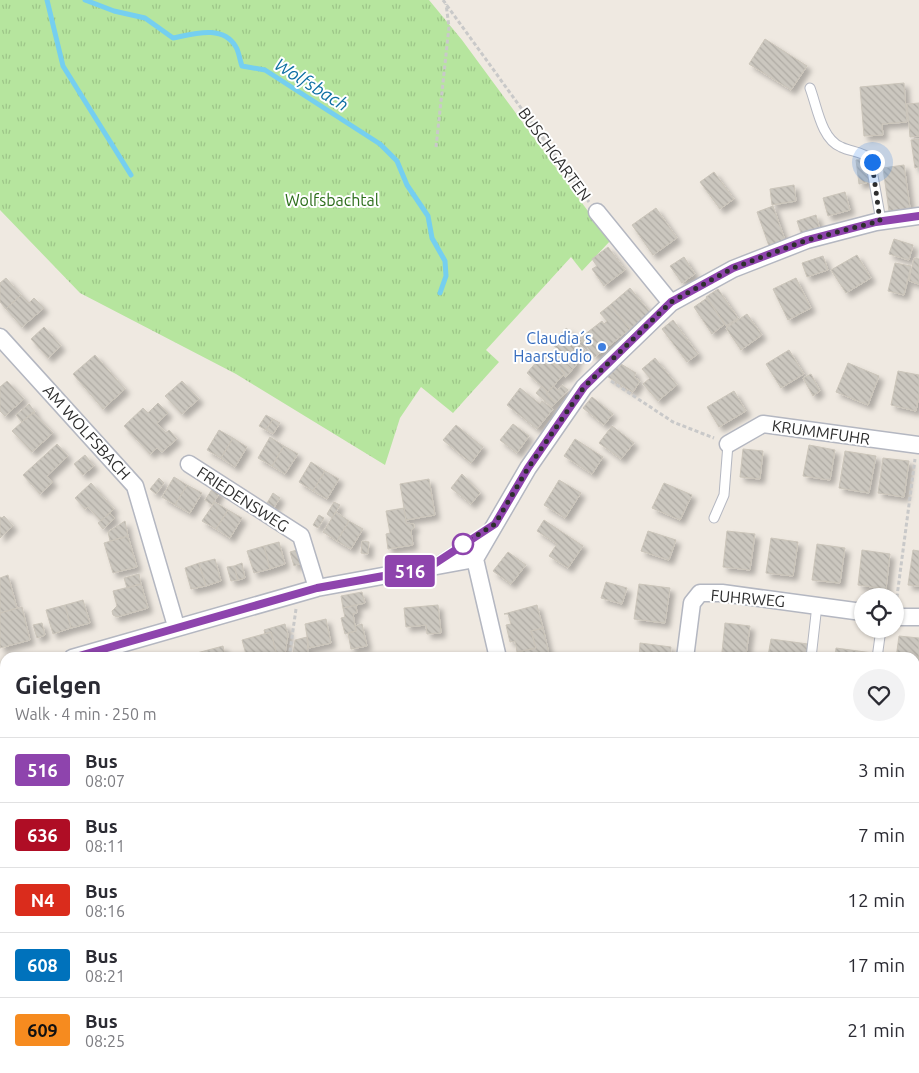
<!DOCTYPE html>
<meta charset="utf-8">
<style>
body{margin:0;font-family:Ubuntu,sans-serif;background:#f2f2f3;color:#2b2b33;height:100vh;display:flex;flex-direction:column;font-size:19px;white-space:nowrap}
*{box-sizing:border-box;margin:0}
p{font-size:16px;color:#7c7c81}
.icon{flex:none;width:28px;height:28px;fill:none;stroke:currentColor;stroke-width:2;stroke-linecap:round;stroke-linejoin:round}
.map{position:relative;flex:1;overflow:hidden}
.side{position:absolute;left:0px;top:652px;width:920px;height:421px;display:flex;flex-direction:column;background:#fff;border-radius:15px 15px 0 0;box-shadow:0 1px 4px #0004}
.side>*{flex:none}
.badge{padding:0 10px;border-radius:4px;font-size:18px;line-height:32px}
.buttons{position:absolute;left:854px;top:588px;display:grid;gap:10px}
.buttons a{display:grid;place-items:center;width:50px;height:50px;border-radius:50%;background:#fff;box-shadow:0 1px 4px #0004;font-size:25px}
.you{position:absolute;width:25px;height:25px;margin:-12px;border:4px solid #fff;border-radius:50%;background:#1a73e8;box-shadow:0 0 0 8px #1a73e833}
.map>.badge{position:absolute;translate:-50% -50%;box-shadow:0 0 0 2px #fff}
.round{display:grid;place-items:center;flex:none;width:52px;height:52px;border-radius:26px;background:#f2f2f3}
.head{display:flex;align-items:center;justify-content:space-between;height:85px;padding:0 15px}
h1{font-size:24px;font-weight:700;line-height:38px}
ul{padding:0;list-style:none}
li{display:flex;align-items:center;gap:15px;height:65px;padding:0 15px;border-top:1px solid #e1e1e2}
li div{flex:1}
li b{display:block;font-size:19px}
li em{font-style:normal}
li .badge{min-width:55px;font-weight:700;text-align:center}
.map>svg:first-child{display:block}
.education{fill:#f0e6d1}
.park{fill:url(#park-tufts)}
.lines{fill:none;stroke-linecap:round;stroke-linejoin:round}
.stream{stroke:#75cff0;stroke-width:5}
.building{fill:url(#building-back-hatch);stroke:#cbc5ba;filter:url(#shadow)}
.service-casing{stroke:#b4b7c1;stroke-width:11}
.minor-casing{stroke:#b4b7c1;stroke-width:19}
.secondary-casing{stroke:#b4b7c1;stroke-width:26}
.path{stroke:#c9c9c9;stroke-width:3;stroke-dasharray:4 2.5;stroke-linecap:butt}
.service{stroke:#fff;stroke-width:9}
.minor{stroke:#fff;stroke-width:16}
.secondary{stroke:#fff;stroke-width:24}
.line-casing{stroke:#fff;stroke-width:11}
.line{stroke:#8e44ad;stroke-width:8}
.walk{stroke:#2e2e2e;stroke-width:5;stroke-dasharray:0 9}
.shop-dot{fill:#3f7fe0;stroke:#fff;stroke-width:2}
.stop-dot{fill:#fff;stroke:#8e44ad;stroke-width:2.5}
.labels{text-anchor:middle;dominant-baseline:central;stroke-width:4;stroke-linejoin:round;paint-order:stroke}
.street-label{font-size:16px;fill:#2e2e2e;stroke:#fff}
.park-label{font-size:16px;fill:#2c6e1b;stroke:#fff}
.shop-label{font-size:16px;fill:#366cbe;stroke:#fff;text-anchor:end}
.water-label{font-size:18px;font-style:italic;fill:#0d6fa3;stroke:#fff}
</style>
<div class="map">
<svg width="919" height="1073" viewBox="0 0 919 1073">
<defs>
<pattern id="park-tufts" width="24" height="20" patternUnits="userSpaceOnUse" patternTransform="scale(1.25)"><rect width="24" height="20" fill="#b6e59e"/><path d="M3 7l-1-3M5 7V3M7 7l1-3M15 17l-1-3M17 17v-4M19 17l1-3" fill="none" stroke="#9dc588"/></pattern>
<pattern id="building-back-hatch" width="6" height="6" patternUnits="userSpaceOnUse" patternTransform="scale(1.25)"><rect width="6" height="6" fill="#cbc7bf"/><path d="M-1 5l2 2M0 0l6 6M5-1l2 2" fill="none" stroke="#afaba4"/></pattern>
<filter id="shadow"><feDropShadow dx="4.5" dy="4.5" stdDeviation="2.5" flood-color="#0004"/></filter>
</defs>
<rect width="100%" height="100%" fill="#efe9e1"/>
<path class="education" d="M915 904 919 905V1073H667V1069H915Z"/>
<path class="park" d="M0 0H429L462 40 610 241 582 271 571 257 486 350 499 362 453 413 421 387 400 418 385 465 236 374 80 293 0 210Z
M163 1069H331L327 1073H160Z"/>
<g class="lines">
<path class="stream" d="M47 0 63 66 131 175
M85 0 114 11 145 18 173 38C193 34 223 24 236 47 239 52 240 61 242 66L265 70 380 144 397 161 407 185 428 216 432 238 445 261 446 276 440 293"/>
</g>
<path class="building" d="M765 39 807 66 791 90 749 64Z
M904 83 907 122 882 124 883 135 864 136 860 87Z
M919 103V136L910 137 907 104Z
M919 139V167L915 168 911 140Z
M867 159 870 182 859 184 856 160Z
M904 165 910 208 889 211 883 168Z
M714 172 734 199 720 209 700 182Z
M794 185 796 201 772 205 770 189Z
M845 192 850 210 828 216 823 198Z
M773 206 785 240 769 246 757 212Z
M656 208 677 238 653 255 632 225Z
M816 215 820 230 802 236 797 221Z
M894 239 913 245 909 260 889 254Z
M608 247 625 270 604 286 592 269 597 266 592 259Z
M857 255 871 278 846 293 831 270Z
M823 256 828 270 807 277 802 263Z
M684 257 695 274 682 283 670 266Z
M914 258 919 259V284L909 281Z
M895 263 911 266 904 295 888 291Z
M6 278 21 295 6 309 0 302V283Z
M796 278 811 308 788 320 773 289Z
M630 288 650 312 630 329 610 305Z
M718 289 738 318 726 326 706 297Z
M21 295 29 303 34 298 44 308 22 327 6 309Z
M707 298 725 324 712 334 694 307Z
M610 305 630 329 595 357 580 338 602 321 604 324 607 321 600 313Z
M747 314 762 335 741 350 726 328Z
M673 320 698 354 687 362 662 329Z
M44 327 61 346 48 358 31 339Z
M566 328 582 341 579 343 585 350 574 363 552 344Z
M789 350 804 374 781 388 766 364Z
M562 352 575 362 576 365 572 370 557 357Z
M543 354 565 373 548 392 527 373Z
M95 355 125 389 103 409 73 374Z
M557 357 572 370 566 377 563 375 565 373 553 363Z
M655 358 677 385 658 401 643 384 650 378 642 369Z
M848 363 879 376 868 405 836 392Z
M621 364 636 373 634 377 640 381 633 392 608 377 614 366 619 368Z
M898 371 919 375V395L916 411 891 405Z
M811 374 820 391 813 396 803 378Z
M7 381 24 399 5 416 0 411V387Z
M182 381 199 399 182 414 165 396Z
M562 385 568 390 556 403 546 394 553 386 558 390Z
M542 386 548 392 546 394 556 403 552 407 536 393Z
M520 388 540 404 542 401 553 409 537 429 507 405Z
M734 391 746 411 719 427 707 407Z
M592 397 613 414 604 425 583 408Z
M158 403 168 413 157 423 166 433 169 430 177 439 162 452 157 448 150 454 124 426 143 408 148 413Z
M29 404 35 412 22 422 16 415Z
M33 412 53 433 32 452 12 431Z
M266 415 273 419 266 430 259 426Z
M273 419 280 423 273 434 266 430Z
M513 424 529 436 517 453 500 440Z
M456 425 483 447 471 463 443 440Z
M612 426 634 443 621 459 599 443Z
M219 430 233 438 221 458 207 450Z
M270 437 284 446 272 466 258 458Z
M233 438 247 447 235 467 221 458Z
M575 439 603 457 592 474 564 456Z
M57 444 68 456 47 476 53 482 40 494 23 475Z
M809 445 835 450 830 480 803 476Z
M284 446 298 454 285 474 272 466Z
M743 449 763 451 760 479 740 477Z
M845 451 876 456 869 493 839 488Z
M85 455 94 466 83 475 74 464Z
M883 458 909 461 904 497 878 493Z
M311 462 325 471 313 491 299 482Z
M325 471 339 479 327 499 313 491Z
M462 474 480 493 471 504 451 488Z
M174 477 187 485 175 505 162 497Z
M159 478 164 483 156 494 150 489Z
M429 479 435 515 406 520 400 484Z
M559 480 581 493 565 518 544 505Z
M91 483 114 509 101 521 88 507 85 509 75 498Z
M664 483 692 495 680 520 652 508Z
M187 485 202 493 190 513 175 505Z
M213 488 220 492 212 505 205 500Z
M273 493 280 498 273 509 266 505Z
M215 502 228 510 216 529 202 521Z
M334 502 340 505 332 518 327 514Z
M404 508 406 523 414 524V528L411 531 413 545 388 549 386 534 390 533 386 511Z
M228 510 242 518 230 538 216 529Z
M336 512 349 521 337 541 323 532Z
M110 513 115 518 103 529 98 523Z
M319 515 324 518 318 528 313 525Z
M4 516 13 526 0 538V517L2 518Z
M544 520 583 546 568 568 549 556 557 544 537 531Z
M125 521 128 536 110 541 108 532Z
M349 521 363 529 351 549 337 541Z
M648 531 676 540 669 560 641 551Z
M727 531 755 534 750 570 723 567Z
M128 536 137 567 113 573 104 543Z
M771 538 798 542 793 576 766 573Z
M362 541 369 542 368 554 361 553Z
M279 542 285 564 270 569 264 546Z
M817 544 845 548 840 583 812 580Z
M264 546 270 569 254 573 247 551Z
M297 550 301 563 294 566 290 552Z
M862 550 890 554 886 589 858 585Z
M913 550 919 551V586L908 585Z
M508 552 526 565 511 584 493 571Z
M215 559 221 581 206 586 199 563Z
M199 563 206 586 191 589 185 568Z
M242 563 245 578 238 580 234 566Z
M234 566 238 580 231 581 227 567Z
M139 574 141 584 127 588 124 578Z
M8 575 17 608 0 613V578Z
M606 582 627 588 622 604 601 598Z
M141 584 148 608 117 617 113 615 112 611 117 606 113 591Z
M639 584 670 588 665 623 634 619Z
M362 592 365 603 343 608 341 596Z
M83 600 90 623 71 628 65 605Z
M65 605 71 628 53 634 46 610Z
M356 605 357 613 353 614 356 631 345 634 341 618 345 617 343 608Z
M438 605 441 633 427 634 426 625 406 627 404 608Z
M537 605 543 628 531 631 536 648 517 652 515 641 510 642 506 625 511 624 508 614H504Z
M22 607 30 640 0 648V613Z
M326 619 331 643 309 648 305 624Z
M42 623 45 635 37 638 33 625Z
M725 623 750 626 746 655 722 652Z
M285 624 288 635 285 654 277 656 271 632 265 634 264 630Z
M362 624 367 646 351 649 348 633 356 631 355 626Z
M543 628 550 658H519L517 652 536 648 531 631Z
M271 632 276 652 258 658H247L242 640Z
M899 636 919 638V671L915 670V658H896Z
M307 637 308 655 293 654 295 640Z
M771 639 808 644 806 658 768 656Z
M640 643 671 647 670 658H639Z
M223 646 226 658H194L193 654Z
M836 648 873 653 872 658H835Z
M916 732H919V766H915Z
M5 776V801L0 799V786Z
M915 808H919V837H915Z
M103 1069H130L128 1073H109Z
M821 1069H895V1073H822Z"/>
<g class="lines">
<g class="service-casing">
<path id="service" d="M810 88C817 106 821 139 841 147 851 152 862 151 870 159L881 221
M714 518 724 495 728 444
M437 562 491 527
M811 658 817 605
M877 658 881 629
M335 1073 339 1069"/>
</g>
<g class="minor-casing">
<path id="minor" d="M597 212 671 303
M0 337 135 486 176 626
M728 444 763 424 919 445
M189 464 301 536 317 588
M475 559 498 658
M895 617H919
M72 658 317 588 475 559 528 468 584 387 671 303 733 269 807 240 876 222 919 216
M685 658 692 603 700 593H722L862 612
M0 686 5 705
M915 888 919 889
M5 1000 2 1002 5 1012
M22 1069 23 1073"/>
</g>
<g class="secondary-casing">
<path id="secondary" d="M0 847 5 850
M568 1069 581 1073"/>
</g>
<path class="path" d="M443 0 589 202
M436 147 449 27 446 4
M611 381 673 422 714 438
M896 604 915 459
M289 658 296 609
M230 1069V1073
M511 1069 525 1073
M149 1073 152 1069"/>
<use href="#service" class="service"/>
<use href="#minor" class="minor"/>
<use href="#secondary" class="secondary"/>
</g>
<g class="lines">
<g class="line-casing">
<path id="line" d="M72 658 317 588 428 568 495 524 528 468 584 387 671 302 733 268 807 240 876 222 919 216"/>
</g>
<use href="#line" class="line"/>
<path class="walk" d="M463 544 495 524 528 468 584 387 671 302 733 268 807 240 880 221 872 162"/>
</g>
<circle class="shop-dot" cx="602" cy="347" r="5"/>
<circle class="stop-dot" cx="463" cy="544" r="10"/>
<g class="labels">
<g class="street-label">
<text transform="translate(555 154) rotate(54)">BUSCHGARTEN</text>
<text transform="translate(87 432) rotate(48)">AM WOLFSBACH</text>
<text transform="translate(821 432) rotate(8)">KRUMMFUHR</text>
<text transform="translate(243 499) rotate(33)">FRIEDENSWEG</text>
<text transform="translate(748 598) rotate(5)">FUHRWEG</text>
</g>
<g class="park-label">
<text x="332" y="200">Wolfsbachtal</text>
</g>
<g class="shop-label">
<text x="592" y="338">Claudia´s<tspan x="592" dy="18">Haarstudio</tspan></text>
</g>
<g class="water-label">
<text transform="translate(312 84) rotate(32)">Wolfsbach</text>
</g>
</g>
</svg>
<div class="buttons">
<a><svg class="icon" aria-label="locate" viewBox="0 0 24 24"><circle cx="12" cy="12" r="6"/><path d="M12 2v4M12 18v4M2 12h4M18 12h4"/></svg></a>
</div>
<div class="you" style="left:872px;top:162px"></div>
<b class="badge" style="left:410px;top:571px;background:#8e44ad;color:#fff">516</b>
<section class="side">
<div class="head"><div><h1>Gielgen</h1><p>Walk · 4 min · 250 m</p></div><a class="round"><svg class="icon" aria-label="heart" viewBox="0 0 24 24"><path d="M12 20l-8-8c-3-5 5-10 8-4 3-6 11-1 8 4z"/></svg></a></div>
<ul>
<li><span class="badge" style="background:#8e44ad;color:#fff">516</span><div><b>Bus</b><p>08:07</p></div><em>3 min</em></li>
<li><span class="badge" style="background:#af0d25;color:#fff">636</span><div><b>Bus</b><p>08:11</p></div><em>7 min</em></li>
<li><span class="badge" style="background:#da2c1c;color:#fff">N4</span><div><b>Bus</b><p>08:16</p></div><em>12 min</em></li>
<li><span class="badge" style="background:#0072bc;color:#fff">608</span><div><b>Bus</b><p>08:21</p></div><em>17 min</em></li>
<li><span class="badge" style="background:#f68b1f;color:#111">609</span><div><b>Bus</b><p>08:25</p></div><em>21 min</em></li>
</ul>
</section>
</div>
